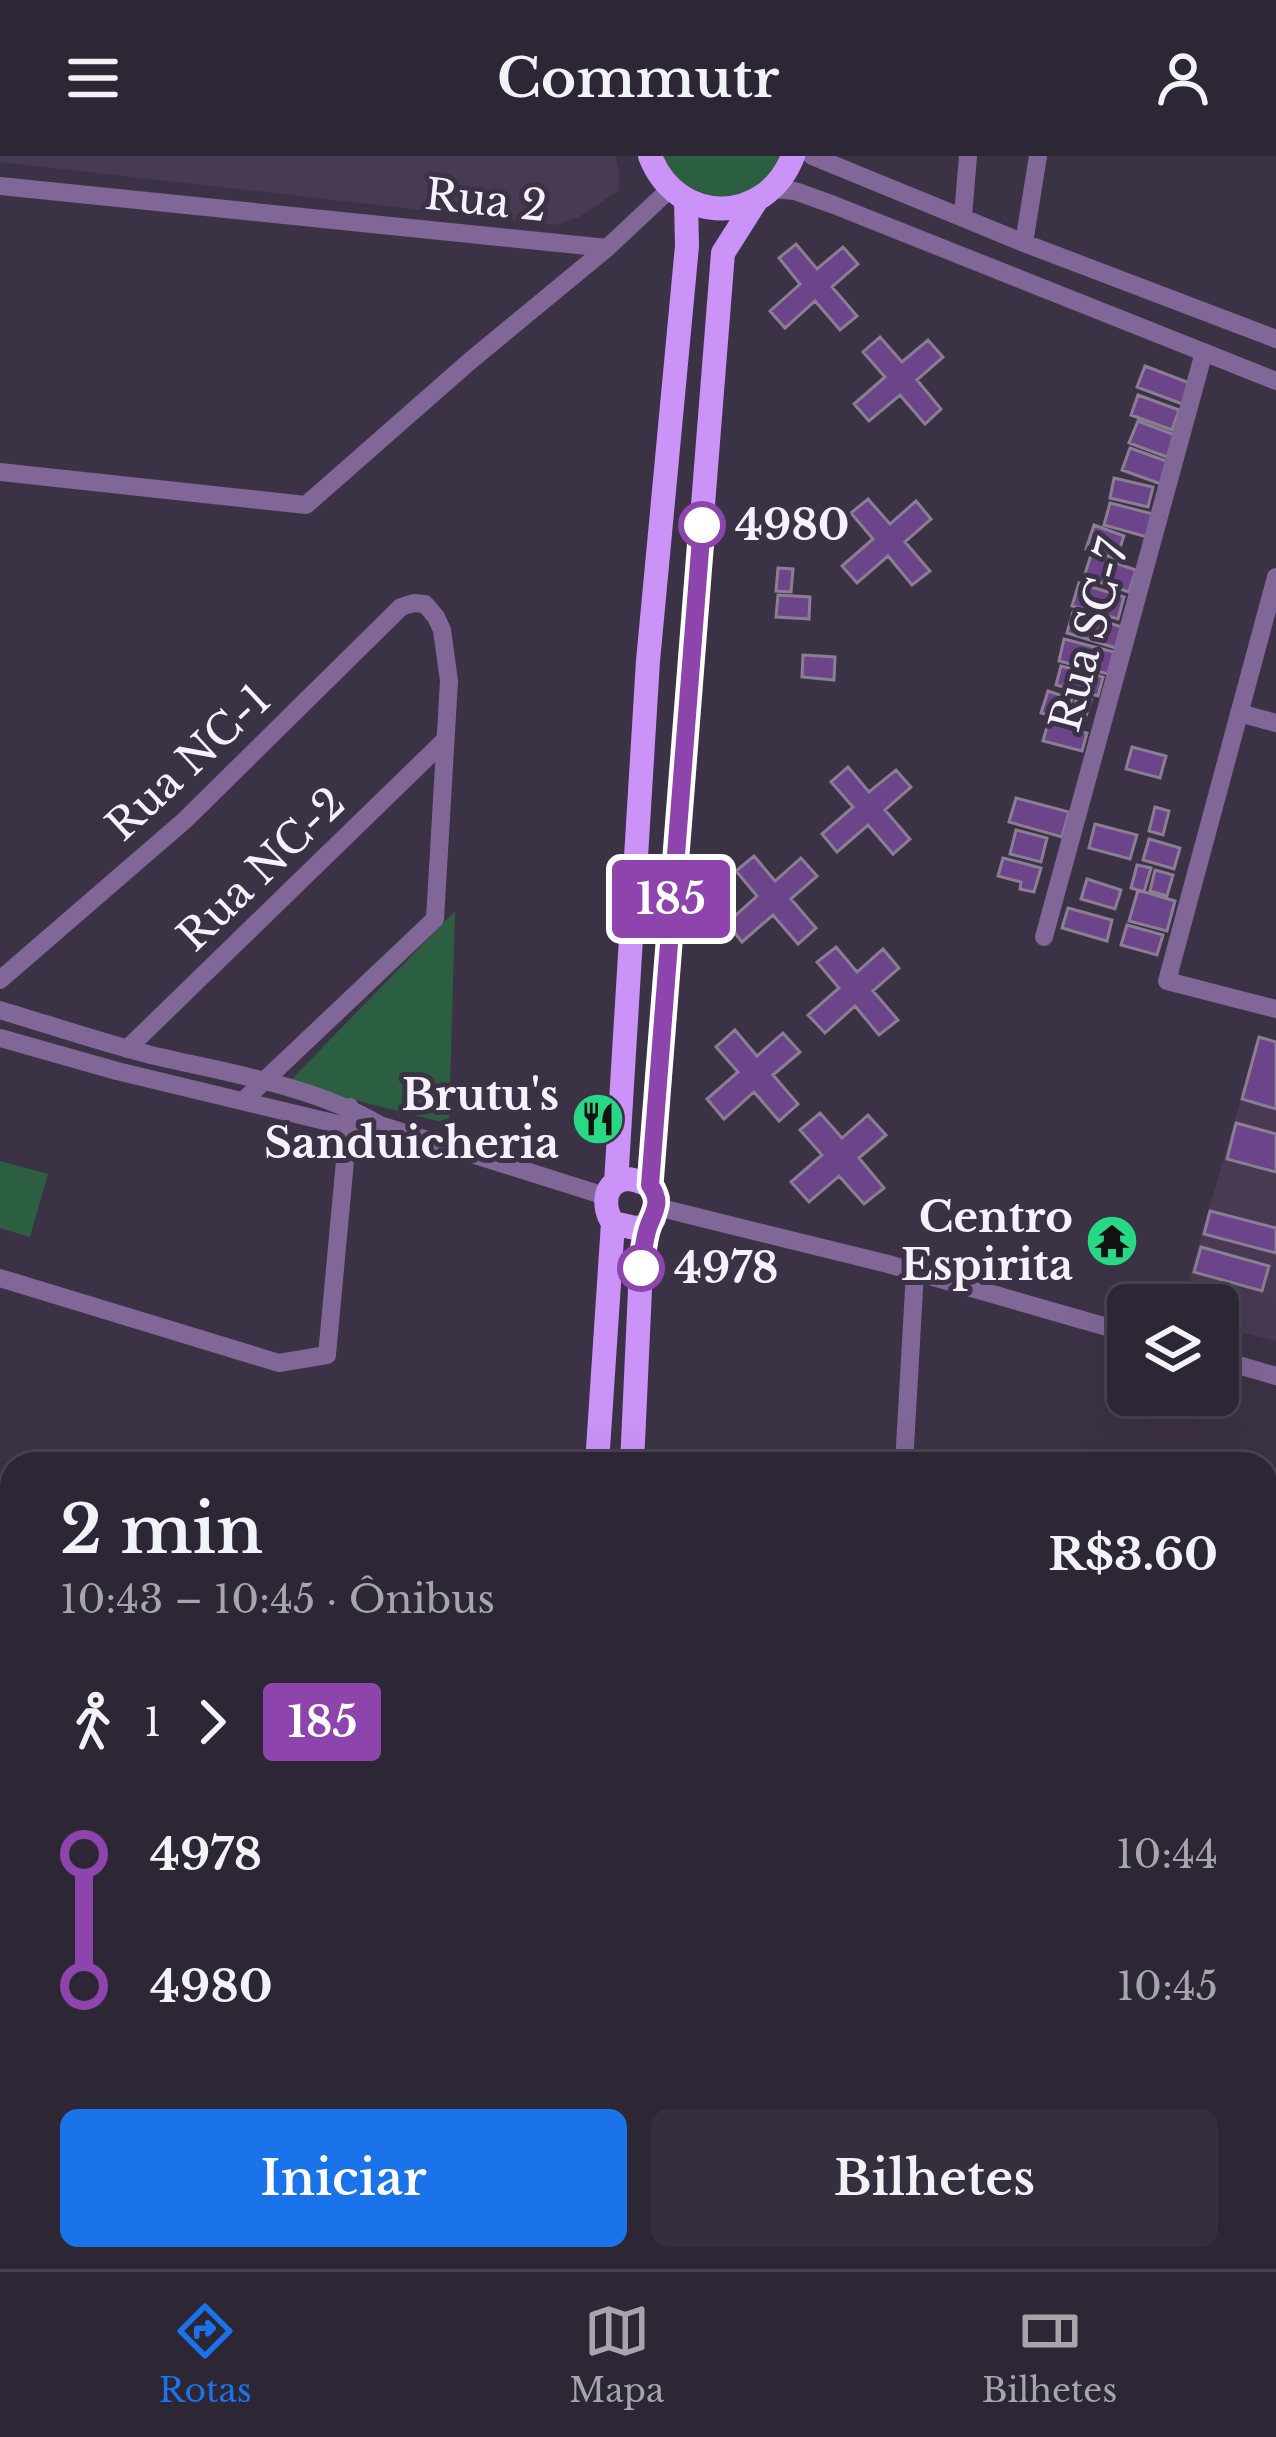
<!DOCTYPE html>
<html lang="pt">
<meta charset="utf-8">
<style>
body{margin:0;font-family:"Libre Baskerville",serif;background:#352e3c;color:#f1f3f6;height:100vh;display:flex;flex-direction:column;font-size:45px;white-space:nowrap}
*{box-sizing:border-box;margin:0}
p{font-size:39px;color:#a7a5ac}
.icon{flex:none;width:66px;height:66px;fill:none;stroke:currentColor;stroke-width:2;stroke-linecap:round;stroke-linejoin:round}
.map{position:relative;flex:1;overflow:hidden}
.panel{position:absolute;left:0px;top:1296px;width:1278px;height:819px;display:flex;flex-direction:column;background:#2d2634;border-radius:36px 36px 0 0;box-shadow:0 12px 48px #0002,0 0 0 3px #48434f}
.panel>*{flex:none}
.badge{padding:0 24px;border-radius:9px;font-size:42px;line-height:78px}
.controls{position:absolute;left:1107px;top:1128px;display:grid;gap:24px}
.controls a{display:grid;place-items:center;width:132px;height:132px;border-radius:18px;background:#2d2634;box-shadow:0 12px 48px #0002,0 0 0 3px #48434f;font-size:60px}
.map>.badge{position:absolute;translate:-50% -50%;box-shadow:0 0 0 6px #fff}
.legs{display:flex;align-items:center;gap:18px;height:132px;padding:0 60px;font-size:39px}
.legs p{margin-inline-start:auto}
.headline{display:flex;align-items:center;justify-content:space-between;height:204px;padding:0 60px}
h1{font-size:66px;font-weight:600;line-height:90px}
.action{display:flex;gap:24px;margin-top:auto;padding:24px 60px}
.action a{flex:1;height:138px;border-radius:18px;background:#1a73e8;color:#fff;font-size:48px;font-weight:600;line-height:138px;text-align:center}
.action a+a{background:#352e3c;color:#f1f3f6}
ul{padding:0 60px;list-style:none}
li{display:flex;align-items:center;gap:42px;height:132px;font-size:45px}
li i{display:grid;place-items:center;width:18px;height:100%;margin:0 15px;background:currentColor}
li i::after{content:'';width:30px;height:30px;margin:-15px;border:9px solid;border-radius:50%;background:#2d2634}
li p{margin-inline-start:auto}
li:first-child i{background:linear-gradient(#0000 50%,currentColor 0)}
li:last-child i{background:linear-gradient(currentColor 50%,#0000 0)}
header{display:flex;justify-content:space-between;align-items:center;height:156px;padding:0 60px;background:#2d2634;font-size:54px;font-weight:600}
.menu{display:flex;justify-content:space-around;align-items:center;height:168px;border-top:3px solid #48434f;background:#2d2634;font-size:33px;color:#a7a5ac}
.menu a{display:grid;justify-items:center;gap:6px}
.menu .selected{color:#1a73e8}
.map>svg:first-child{display:block}
.built{fill:#473a52}
.green{fill:#2c5f41}
.forest{fill:#197d4c}
.lines{fill:none;stroke-linecap:round;stroke-linejoin:round}
.stream{stroke:#0f2c1b;stroke-width:4.5}
.building{fill:#6c448a;stroke:#8a7e93;stroke-width:3}
.minor{stroke:#816797;stroke-width:18}
.major{stroke:#cb92f7;stroke-width:24}
.highway{stroke:#dab3fb;stroke-width:27}
.line-1-casing{stroke:#fff;stroke-width:27}
.line-1{stroke:#8e44ad;stroke-width:18}
.stop-1-dot{fill:#fff;stroke:#8e44ad;stroke-width:6}
.labels{text-anchor:middle;dominant-baseline:central;stroke-width:10;stroke-linejoin:round;paint-order:stroke}
.street-label{font-size:42px;fill:#f7f1fd;stroke:#3c3245}
.stop-label{font-size:42px;font-weight:bold;fill:#f7f1fd;stroke:#3c3245;text-anchor:start}
.poi-label{font-size:42px;font-weight:bold;fill:#f7f1fd;stroke:#3c3245;text-anchor:end}
</style>
<header><svg class="icon" aria-label="menu" viewBox="0 0 24 24"><path d="M4 6h16M4 12h16M4 18h16"/></svg>Commutr<svg class="icon" aria-label="person" viewBox="0 0 24 24"><circle cx="12" cy="8" r="4"/><path d="M4 21q1-7 8-7t8 7"/></svg></header>
<div class="map">
<svg width="1276" height="2113" viewBox="0 0 1276 2113">
<rect width="100%" height="100%" fill="#3c3245"/>
<path class="built" d="M0 0H615L619 16V34L579 61 555 69 0 6Z
M1259 881 1276 886V1185L1218 1171V1149H1181Z"/>
<path class="green" d="M661 0H782L772 19 744 39 709 41 678 25Z
M455 755 449 968 288 927Z
M0 1005 48 1018 30 1081 0 1072Z
M0 1816 12 1820V2103H358L352 2113H0Z"/>
<path class="forest" d="M0 1843 12 1845V1927L0 1924Z"/>
<g class="lines">
<path class="stream" d="M0 1924 12 1927
M133 2103 151 2113"/>
</g>
<path class="building" d="M796 88 817 113 843 91 858 108 832 131 857 160 840 174 815 145 785 172 770 155 800 128 779 102Z
M880 181 902 206 928 184 943 201 917 224 941 253 925 268 900 239 869 265 854 248 885 221 863 196Z
M1145 210 1192 228 1185 249 1137 231Z
M1138 239 1179 254 1172 274 1131 259Z
M1138 265 1175 279 1167 301 1129 287Z
M1130 292 1169 306 1161 328 1122 314Z
M1114 322 1153 331 1148 351 1110 342Z
M868 343 890 368 916 345 931 363 905 386 930 415 912 429 888 400 857 427 842 410 873 383 851 357Z
M1110 347 1153 358 1147 381 1104 369Z
M1094 369 1124 380 1116 403 1086 393Z
M1091 399 1136 414 1129 436 1084 421Z
M778 412 793 413 791 436 776 435Z
M1079 427 1124 441 1118 463 1072 450Z
M778 439 810 441 809 463 776 461Z
M1073 456 1122 471 1116 492 1067 477Z
M1064 483 1114 496 1108 518 1059 505Z
M803 499 835 501 834 524 802 521Z
M1061 510 1103 521 1098 540 1056 529Z
M1048 535 1072 543 1065 564 1041 557Z
M1077 540 1091 544 1083 570 1070 566Z
M1048 567 1087 577 1082 595 1043 585Z
M1132 591 1166 600 1160 622 1126 613Z
M848 611 869 636 896 614 911 631 885 654 910 683 893 698 868 669 837 696 822 678 853 651 831 626Z
M1016 642 1069 656 1062 681 1009 666Z
M1155 651 1169 655 1163 679 1149 675Z
M1095 668 1137 679 1130 703 1089 692Z
M1016 674 1047 682 1041 706 1010 698Z
M1149 683 1180 692 1174 713 1143 704Z
M754 700 775 725 801 702 817 720 791 743 816 772 798 788 773 759 742 786 727 767 757 740 736 715Z
M1003 702 1041 712 1034 736 1020 733 1021 726 998 720Z
M1137 709 1151 712 1144 736 1131 732Z
M1155 714 1173 719 1167 740 1150 735Z
M1087 723 1121 734 1115 753 1081 743Z
M1138 734 1175 745 1167 775 1129 765Z
M1068 752 1112 764 1107 785 1062 772Z
M1127 769 1163 779 1157 799 1121 789Z
M836 791 857 816 883 793 899 812 873 835 898 864 879 879 855 850 825 877 808 859 839 832 817 806Z
M735 874 757 900 783 877 800 896 773 919 798 948 779 965 754 936 724 963 707 943 738 916 716 891Z
M1259 881 1276 886V953L1242 943Z
M589 944 609 946 608 981 589 984Z
M820 957 842 982 868 959 886 979 859 1002 884 1032 864 1048 839 1020 809 1046 791 1026 822 999 800 974Z
M1236 967 1276 978V1016L1227 1003Z
M1210 1055 1276 1072V1097L1204 1078Z
M1201 1091 1269 1110 1262 1135 1194 1116Z"/>
<g class="lines">
<path class="minor" d="M812 0 1024 87 1276 183
M0 30 607 92
M773 33 795 35 834 49 1276 225
M963 60 968 0
M1024 87 1038 0
M0 316 306 349 470 205 607 92 670 33
M1276 421 1167 825 1276 853
M1239 557 1276 567
M1044 781 1204 196
M0 824 185 664 401 451 414 447 425 448 436 461 442 474 449 525 435 763 244 944
M0 854C50 869 100 886 151 899 227 917 312 929 380 969L605 1040
M0 882 117 915 346 970H358
M127 893 445 584
M657 1051 888 1108 1128 1177
M0 1122 279 1207 327 1199 350 951
M1218 1203 1276 1220
M904 1308 915 1116
M1266 1474 1276 1477
M1053 2113 1056 2103"/>
<path class="major" d="M650 0C677 70 766 70 793 0
M616 1027 648 505 687 90 686 44
M649 1029 723 97 756 45
M597 1308 613 1067
M632 1308 641 1112 648 1070 654 1063 658 1042 649 1029C644 1027 633 1023 627 1023 603 1025 602 1051 613 1067L635 1072 648 1070
M363 2113 368 2103
M424 2113 430 2103"/>
<path class="highway" d="M0 1346 12 1349
M0 1378 12 1381
M1266 1690 1276 1693
M1266 1730 1276 1733"/>
</g>
<g class="lines">
<g class="line-1-casing">
<path id="line-1" d="M641 1112C643 1099 644 1081 649 1069 656 1052 661 1045 650 1029L702 369"/>
</g>
<use href="#line-1" class="line-1"/>
</g>
<defs>
<g id="restaurant-disc" transform="scale(2.7)"><circle r="9.5" fill="#28d885" stroke="#3c3245"/><path d="M-5-6h1v4h1v-4h1v4h1v-4h1v5L-1.5 .5V6h-2V.5L-5-1ZM5-6V6H3V1.5H1.5Q1.5-4 5-6Z" fill="#111"/></g>
<g id="temple-disc" transform="scale(2.7)"><circle r="9.5" fill="#28d885" stroke="#3c3245"/><path d="M0-6L5-2H3V0L6.5 2.5H4V6H1.5V3h-3V6H-4V2.5H-6.5L-3 0V-2H-5Z" fill="#111"/></g>
</defs>
<g fill-rule="evenodd">
<use href="#restaurant-disc" x="598" y="963"/>
<use href="#temple-disc" x="1112" y="1085"/>
</g>
<g class="stop-1-dot">
<circle cx="702" cy="369" r="21"/>
<circle cx="641" cy="1112" r="21"/>
</g>
<g class="labels">
<g class="street-label">
<text transform="translate(486 44) rotate(6)">Rua 2</text>
<text transform="translate(1089 479) rotate(-75)">Rua SC-7</text>
<text transform="translate(188 606) rotate(-43)">Rua NC-1</text>
<text transform="translate(261 713) rotate(-44)">Rua NC-2</text>
</g>
<g class="stop-label">
<text x="735" y="369">4980</text>
<text x="674" y="1112">4978</text>
</g>
<g class="poi-label">
<text x="559" y="939">Brutu's<tspan x="559" dy="48">Sanduicheria</tspan></text>
<text x="1073" y="1061">Centro<tspan x="1073" dy="48">Espirita</tspan></text>
</g>
</g>
</svg>
<div class="controls">
<a><svg class="icon" aria-label="layers" viewBox="0 0 24 24"><path d="M12 4l9 5-9 5-9-5zM3 14l9 5 9-5"/></svg></a>
</div>
<b class="badge" style="left:671px;top:743px;background:#8e44ad;color:#fff">185</b>
<section class="panel">
<div class="headline"><div><h1>2 min</h1><p>10:43 – 10:45 · Ônibus</p></div><b>R$3.60</b></div>
<div class="legs"><svg class="icon" aria-label="walk" viewBox="0 0 24 24"><circle cx="13" cy="4" r="2"/><path d="M13 8l-2 6 4 7M11 14l-3 7M7 12l3-4h3l4 4"/></svg>1<svg class="icon" aria-label="forward" viewBox="0 0 24 24"><path d="M9 5l7 7-7 7"/></svg><b class="badge" style="background:#8e44ad;color:#fff">185</b></div>
<ul>
<li><i style="color:#8e44ad"></i><b>4978</b><p>10:44</p></li>
<li><i style="color:#8e44ad"></i><b>4980</b><p>10:45</p></li>
</ul>
<div class="action"><a>Iniciar</a><a>Bilhetes</a></div>
</section>
</div>
<nav class="menu">
<a class="selected"><svg class="icon" aria-label="directions" viewBox="0 0 24 24"><path d="M12 3l9 9-9 9-9-9zM9 14v-3h6M13 9l2 2-2 2"/></svg>Rotas</a>
<a><svg class="icon" aria-label="map" viewBox="0 0 24 24"><path d="M3 6l6-2 6 2 6-2v14l-6 2-6-2-6 2zM9 4v14M15 6v14"/></svg>Mapa</a>
<a><svg class="icon" aria-label="tickets" viewBox="0 0 24 24"><path d="M3 7h18v10H3zM15 7v10"/></svg>Bilhetes</a>
</nav>
